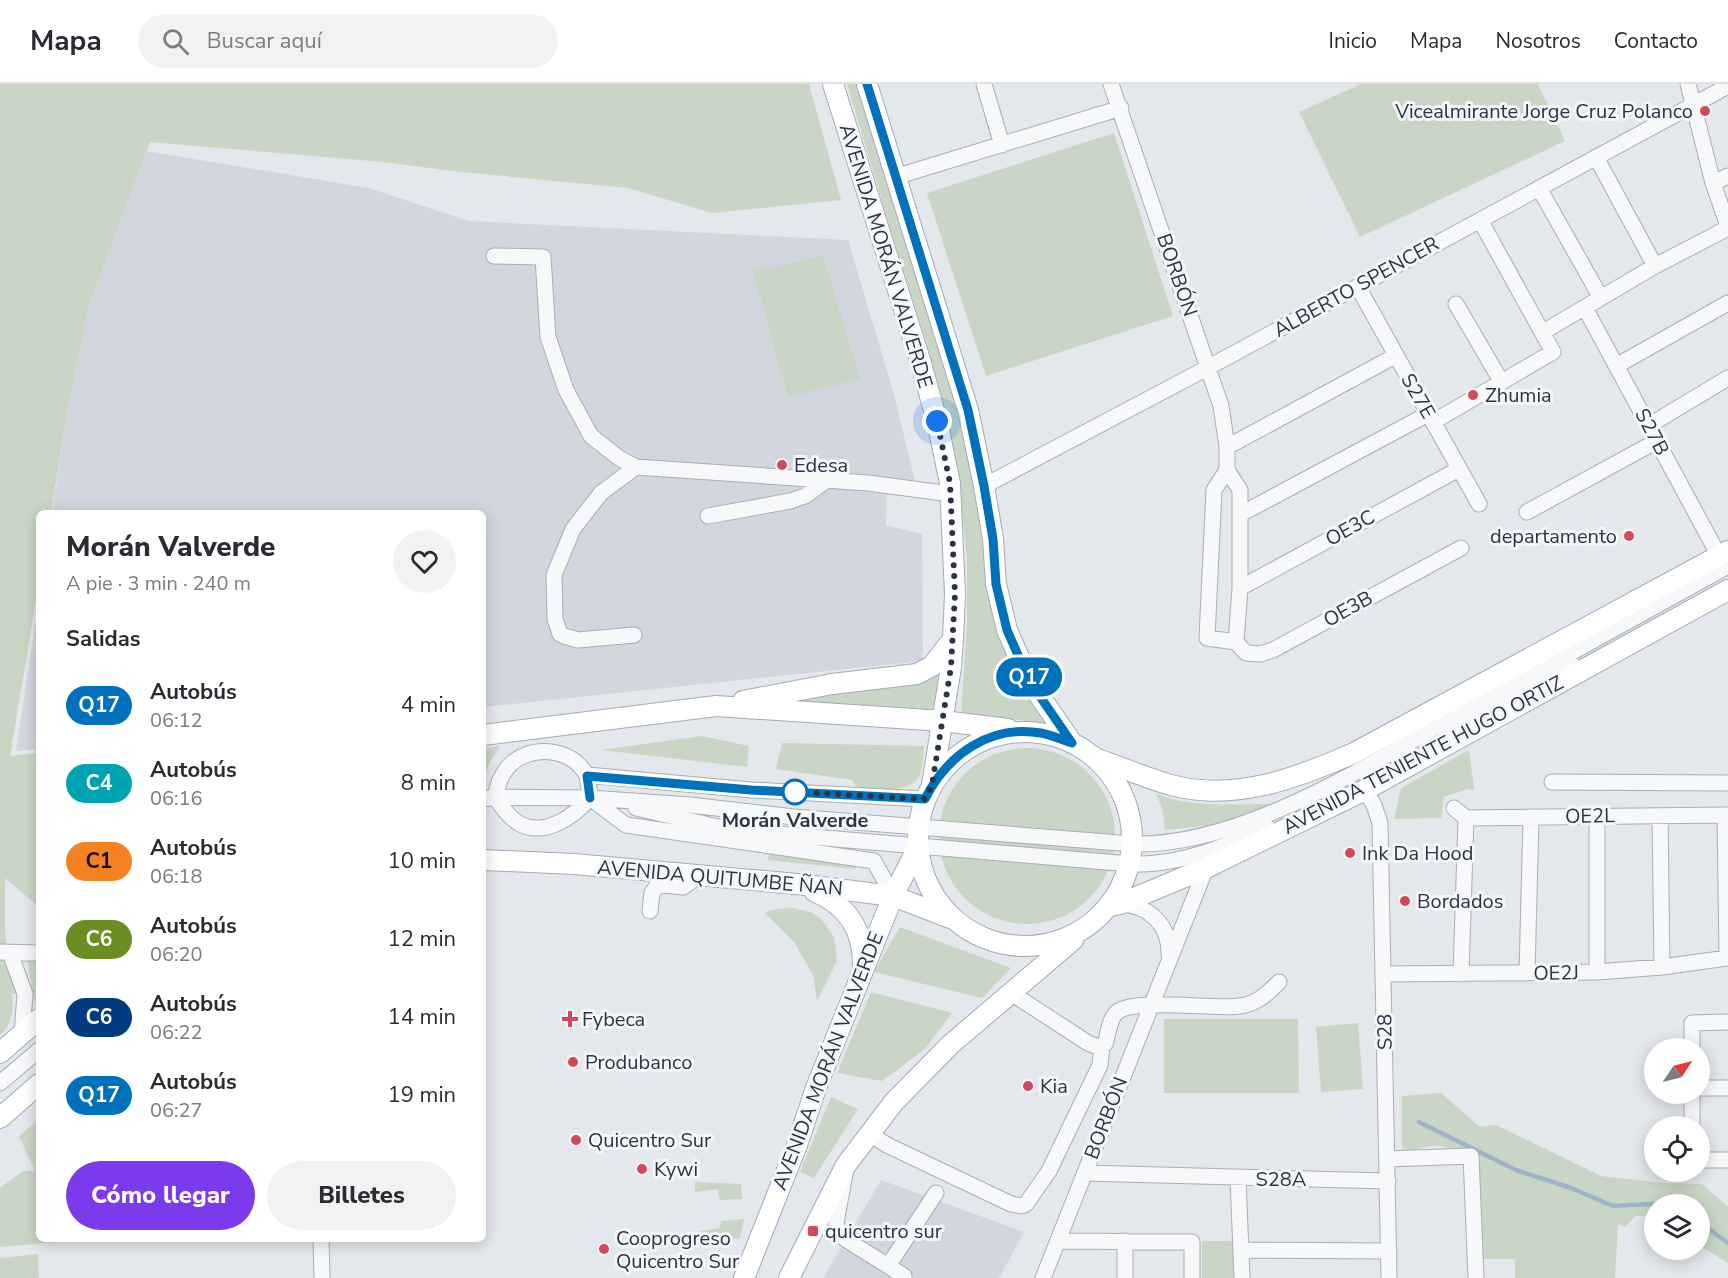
<!DOCTYPE html>
<html lang="es">
<meta charset="utf-8">
<style>
body{margin:0;font-family:"Nunito Sans",sans-serif;background:#f2f2f3;color:#2b2b33;height:100vh;display:flex;flex-direction:column;font-size:22px;white-space:nowrap}
*{box-sizing:border-box;margin:0}
p{font-size:20px;color:#7c7c81}
.icon{flex:none;width:33px;height:33px;fill:none;stroke:currentColor;stroke-width:2;stroke-linecap:round;stroke-linejoin:round}
.map{position:relative;flex:1;overflow:hidden}
.details{position:absolute;left:36px;top:426px;width:450px;height:732px;display:flex;flex-direction:column;background:#fff;border-radius:9px;box-shadow:0 3px 15px #0003}
.details>*{flex:none}
.badge{padding:0 12px;border-radius:20px;font-size:21px;line-height:39px}
.needle{width:39px;rotate:55deg}
.controls{position:absolute;left:1644px;top:954px;display:grid;gap:12px}
.controls a{display:grid;place-items:center;width:66px;height:66px;border-radius:50%;background:#fff;box-shadow:0 3px 15px #0003;font-size:30px}
.you{position:absolute;width:30px;height:30px;margin:-15px;border:4px solid #fff;border-radius:50%;background:#1a73e8;box-shadow:0 0 0 9px #1a73e833}
.map>.badge{position:absolute;translate:-50% -50%;box-shadow:0 0 0 3px #fff}
h2{padding:0 30px;font-size:22px;line-height:54px}
.round{display:grid;place-items:center;flex:none;width:63px;height:63px;border-radius:32px;background:#f2f2f3}
.head{display:flex;align-items:center;justify-content:space-between;height:102px;padding:0 30px}
h1{font-size:28px;font-weight:800;line-height:45px}
.button{display:flex;gap:12px;margin-top:auto;padding:12px 30px}
.button a{flex:1;height:69px;border-radius:36px;background:#7c3aed;color:#fff;font-size:24px;font-weight:800;line-height:69px;text-align:center}
.button a+a{background:#f2f2f3;color:#2b2b33}
ul{padding:0;list-style:none}
li{display:flex;align-items:center;gap:18px;height:78px;padding:0 30px}
li div{flex:1}
li b{display:block;font-size:22px}
li em{font-style:normal}
li .badge{min-width:66px;font-weight:700;text-align:center}
header{display:flex;align-items:center;gap:36px;box-sizing:border-box;height:84px;padding:0 30px;background:#fff;border-bottom:2px solid #e1e1e2}
header strong{font-size:28px}
nav{display:flex;gap:33px;margin-inline-start:auto;font-size:21px}
.search{width:420px;height:54px;background:#f2f2f3;display:flex;align-items:center;gap:15px;box-sizing:border-box;padding:0 21px;border-radius:33px;color:#7c7c81;font-size:22px}
.map>svg:first-child{display:block}
.built{fill:#d2d6de}
.green{fill:#c9d6c5}
.lines{fill:none;stroke-linecap:round;stroke-linejoin:round}
.stream{stroke:#9fb4cc;stroke-width:4.5}
.minor-casing{stroke:#a9aeb7;stroke-width:17}
.major-casing{stroke:#a3abb8;stroke-width:22}
.minor{stroke:#f7f8fa;stroke-width:15}
.major{stroke:#fff;stroke-width:20}
.line-casing{stroke:#fff;stroke-width:14}
.line{stroke:#0072bc;stroke-width:9}
.walk{stroke:#2b3445;stroke-width:6;stroke-dasharray:0 10.8}
.poi-dot{fill:#d1495b;stroke:#f4f6f9;stroke-width:2}
.stop-dot{fill:#fff;stroke:#0072bc;stroke-width:3}
.labels{text-anchor:middle;dominant-baseline:central;stroke-width:6;stroke-linejoin:round;paint-order:stroke}
.poi-label{font-size:20px;fill:#2b3445;stroke:#f4f6f9;text-anchor:start}
.street-label{font-size:20px;fill:#2b3445;stroke:#f4f6f9}
.stop-label{font-size:20px;font-weight:bold;fill:#2b3445;stroke:#f4f6f9}
</style>
<header>
<strong>Mapa</strong>
<div class="search"><svg class="icon" aria-label="search" viewBox="0 0 24 24"><circle cx="10" cy="10" r="6"/><path d="M15 15l6 6"/></svg>Buscar aquí</div>
<nav><a>Inicio</a><a>Mapa</a><a>Nosotros</a><a>Contacto</a></nav>
</header>
<div class="map">
<svg width="1728" height="1194" viewBox="0 0 1728 1194">
<rect width="100%" height="100%" fill="#e4e7ec"/>
<path class="built" d="M147 67 369 104 469 137 848 156 895 314 916 402H887L886 441 922 450 923 577 483 623V429H52L67 329 89 222Z
M39 517V665L16 667Z
M881 1096 1024 1148 999 1194H823Z"/>
<path class="green" d="M0 0H809L841 116 712 129 628 104 452 87 384 78 150 58 89 222 67 329 51 429H39V498L10 672 39 669V823L5 794V847L8 875 25 910H12C14 925 12 941 0 951Z
M847 0H860L933 231 968 365 996 546 1011 583 1027 612 1046 639 961 630 967 540V474L958 392 927 260 890 144Z
M1361 0H1538L1565 57 1360 153 1299 28Z
M1114 49 1173 232 986 292 927 109Z
M823 172 860 295 788 313 753 187Z
M938 591 934 627 773 618Z
M702 652 749 662 747 683 601 666Z
M782 659 924 662C923 670 923 683 920 691 909 712 875 704 856 703L852 696 776 685Z
M500 662 490 678 483 696V665Z
M939 752a88 88 0 1 1 176 0a88 88 0 1 1-176 0Z
M1469 666 1474 706 1468 705 1444 713 1441 734 1394 735 1401 704Z
M1156 709C1185 724 1238 720 1271 720L1215 741 1165 746 1163 727Z
M770 769 856 781V785L767 776Z
M793 824 813 829 823 837 834 853 837 877 817 917 813 891 794 858 765 829 776 825Z
M900 843 1011 884 982 914 874 888Z
M27 874H39V917L35 920Z
M871 908 952 929 925 965 882 997 837 989Z
M1164 935H1298L1299 1009H1164Z
M1358 939 1363 1005 1321 1008 1316 943Z
M1441 1009 1480 1043 1496 1041 1601 1092 1663 1099 1702 1100 1728 1123V1179L1700 1162V1120H1654V1132H1635L1625 1143 1618 1140 1615 1194H1515V1175H1482L1471 1072C1458 1067 1446 1061 1432 1062 1419 1063 1416 1068 1402 1065V1012Z
M831 1013 858 1025 814 1094 800 1088Z
M39 1035V1155H92L0 1163V1104L23 1087H35L19 1052Z
M695 1098 741 1100 742 1115 720 1116 718 1105 695 1108Z
M744 1135 740 1154 700 1157 698 1148 720 1144 721 1137Z
M1202 1157H1237L1238 1194H1202Z
M38 1170 39 1194H0V1174Z"/>
<g class="lines">
<path class="stream" d="M1419 1038 1516 1086 1571 1104 1613 1122 1651 1120 1654 1121
M1700 1141 1709 1145 1728 1159"/>
<g class="minor-casing">
<path id="minor" d="M984 0 1002 61
M1111 0 1221 322 1227 363V386L1240 406V504L1236 558
M1688 0 1713 99 1728 142
M1596 73 1655 182
M895 93 1121 24
M1713 99 1728 92
M1539 104 1601 214
M494 172 543 173 548 253 566 306 591 352 619 374 636 383 868 399 951 410
M1358 203 1479 420
M1456 220 1501 297
M1585 224 1719 472
M1543 248 1655 182 1728 144
M1616 282 1728 219
M1433 338 1553 268 1480 136
M1648 342 1728 294
M1227 363 1395 272
M1227 386 1214 406 1207 554 1236 558
M984 402 1209 283 1728 2
M1527 428 1657 357
M1241 430 1428 330
M708 432 790 417 805 412 827 396
M1240 504 1459 385
M634 551 578 556 564 552 560 550 555 535 554 491 573 445 601 409 636 383
M1236 558 1246 569 1260 570 1273 566 1461 464
M1446 650 1572 580
M587 691 751 706 925 715
M1552 698 1728 699
M1365 706 1374 721 1380 739 1389 1194
M590 714C574 732 546 753 520 740 510 735 501 722 495 713 498 701 500 692 508 683 528 660 571 663 586 690 589 696 589 707 590 714L626 741 874 777 893 812
M483 715 495 713 590 714 690 721 794 733 1132 760C1243 763 1370 679 1465 627 1553 579 1640 531 1728 482
M636 724 731 746 1130 780C1178 782 1224 763 1268 744
M1454 724 1466 734 1728 731
M1725 731 1727 874
M1597 732V888
M1660 732 1662 883
M1120 820C1149 821 1170 841 1169 871
M650 827 652 809 656 803 666 801 683 803 700 791
M0 868 39 869
M10 869 25 910 22 950
M1527 889 1531 733
M1384 890 1597 888 1662 883 1728 874
M1461 890 1466 734
M1011 909 1088 959 1098 963 1105 960C1108 951 1109 936 1116 929 1132 913 1215 926 1240 922 1257 920 1268 909 1279 898
M1692 964V939L1728 938
M0 999 39 966
M1700 1004H1728
M1692 1042V1010
M870 1050 887 1061 1011 1120 1021 1122 1026 1120 1049 1087 1100 981 1102 962
M1387 1075 1471 1072 1476 1194
M1700 1076H1728
M1085 1089 1388 1097
M845 1090 836 1139 838 1148 842 1153 904 1192 902 1194
M1238 1094 1242 1194
M321 1155 322 1194
M1058 1157 1192 1158V1194
M1241 1166 1389 1167
M888 1182 936 1109
M1043 1194 1206 784
M1125 1194V1157"/>
</g>
<g class="major-casing">
<path id="major" d="M833 0 920 276 937 337 950 399 955 510 953 555 951 583 932 701
M867 0 968 326 984 402 993 455 996 500 1007 546 1021 578 1039 611 1072 659
M743 617 832 600 917 590 932 582 953 555
M918 755a107 107 0 1 1 214 0a107 107 0 1 1-214 0Z
M483 651 716 622 943 637 1008 645
M1097 675C1121 683 1146 694 1171 701 1235 718 1297 694 1354 669L1728 467
M483 776 574 780 797 800 893 812 950 834
M814 807C848 822 863 845 863 881
M1110 822 1120 820 1206 784 1365 706 1728 506
M0 969 39 935
M0 1034 39 1000
M744 1194 797 1061 816 1004 893 812 918 763
M789 1194 846 1081 894 1018 950 961 1073 856"/>
</g>
<use href="#minor" class="minor"/>
<use href="#major" class="major"/>
</g>
<g class="lines">
<g class="line-casing">
<path id="line" d="M590 714 587 692 751 706 925 715C947 671 990 640 1041 649 1052 651 1062 656 1072 659L1039 611 1021 578 1007 546 996 500 993 455 984 402 968 326 867 0"/>
</g>
<use href="#line" class="line"/>
<path class="walk" d="M795 708 925 715 932 701 951 583 955 510 950 399 937 337"/>
</g>
<g class="poi-dot">
<circle cx="1705" cy="27" r="6"/>
<circle cx="1473" cy="311" r="6"/>
<circle cx="782" cy="381" r="6"/>
<circle cx="1629" cy="452" r="6"/>
<circle cx="1350" cy="769" r="6"/>
<circle cx="1405" cy="817" r="6"/>
<path d="M567 926h6v6h6v6h-6v6h-6v-6h-6v-6h6z"/>
<circle cx="573" cy="978" r="6"/>
<circle cx="1028" cy="1002" r="6"/>
<circle cx="576" cy="1056" r="6"/>
<circle cx="642" cy="1085" r="6"/>
<rect x="807" y="1141" width="12" height="12" rx="3"/>
<circle cx="604" cy="1165" r="6"/>
</g>
<circle class="stop-dot" cx="795" cy="708" r="12"/>
<g class="labels">
<g class="poi-label">
<text x="1693" y="27" text-anchor="end">Vicealmirante Jorge Cruz Polanco</text>
<text x="1485" y="311">Zhumia</text>
<text x="794" y="381">Edesa</text>
<text x="1617" y="452" text-anchor="end">departamento</text>
<text x="1362" y="769">Ink Da Hood</text>
<text x="1417" y="817">Bordados</text>
<text x="582" y="935">Fybeca</text>
<text x="585" y="978">Produbanco</text>
<text x="1040" y="1002">Kia</text>
<text x="588" y="1056">Quicentro Sur</text>
<text x="654" y="1085">Kywi</text>
<text x="825" y="1147">quicentro sur</text>
<text x="616" y="1154">Cooprogreso<tspan x="616" dy="23">Quicentro Sur</tspan></text>
</g>
<g class="street-label">
<text transform="translate(886 172) rotate(73)">AVENIDA MORÁN VALVERDE</text>
<text transform="translate(1177 191) rotate(71)">BORBÓN</text>
<text transform="translate(1356 203) rotate(-29)">ALBERTO SPENCER</text>
<text transform="translate(1418 312) rotate(60)">S27E</text>
<text transform="translate(1652 348) rotate(62)">S27B</text>
<text transform="translate(1350 444) rotate(-29)">OE3C</text>
<text transform="translate(1348 525) rotate(-29)">OE3B</text>
<text transform="translate(1423 671) rotate(-28)">AVENIDA TENIENTE HUGO ORTIZ</text>
<text transform="translate(1590 732) rotate(-1)">OE2L</text>
<text transform="translate(720 794) rotate(5)">AVENIDA QUITUMBE ÑAN</text>
<text transform="translate(1556 889) rotate(-1)">OE2J</text>
<text transform="translate(1385 948) rotate(-91)">S28</text>
<text transform="translate(828 977) rotate(-69)">AVENIDA MORÁN VALVERDE</text>
<text transform="translate(1106 1034) rotate(-69)">BORBÓN</text>
<text x="1281" y="1095">S28A</text>
</g>
<g class="stop-label">
<text x="795" y="736">Morán Valverde</text>
</g>
</g>
</svg>
<div class="controls">
<a><svg class="needle" viewBox="-14 -14 28 28"><path d="M0-13l5 13h-10z" fill="#e53935"/><path d="M0 13l5-13h-10z" fill="#7c7c81"/></svg></a>
<a><svg class="icon" aria-label="locate" viewBox="0 0 24 24"><circle cx="12" cy="12" r="6"/><path d="M12 2v4M12 18v4M2 12h4M18 12h4"/></svg></a>
<a><svg class="icon" aria-label="layers" viewBox="0 0 24 24"><path d="M12 4l9 5-9 5-9-5zM3 14l9 5 9-5"/></svg></a>
</div>
<div class="you" style="left:937px;top:337px"></div>
<b class="badge" style="left:1029px;top:593px;background:#0072bc;color:#fff">Q17</b>
<section class="details">
<div class="head"><div><h1>Morán Valverde</h1><p>A pie · 3 min · 240 m</p></div><a class="round"><svg class="icon" aria-label="heart" viewBox="0 0 24 24"><path d="M12 20l-8-8c-3-5 5-10 8-4 3-6 11-1 8 4z"/></svg></a></div>
<h2>Salidas</h2>
<ul>
<li><span class="badge" style="background:#0072bc;color:#fff">Q17</span><div><b>Autobús</b><p>06:12</p></div><em>4 min</em></li>
<li><span class="badge" style="background:#00a3b4;color:#fff">C4</span><div><b>Autobús</b><p>06:16</p></div><em>8 min</em></li>
<li><span class="badge" style="background:#f58220;color:#111">C1</span><div><b>Autobús</b><p>06:18</p></div><em>10 min</em></li>
<li><span class="badge" style="background:#6b8e23;color:#fff">C6</span><div><b>Autobús</b><p>06:20</p></div><em>12 min</em></li>
<li><span class="badge" style="background:#003b80;color:#fff">C6</span><div><b>Autobús</b><p>06:22</p></div><em>14 min</em></li>
<li><span class="badge" style="background:#0072bc;color:#fff">Q17</span><div><b>Autobús</b><p>06:27</p></div><em>19 min</em></li>
</ul>
<div class="button"><a>Cómo llegar</a><a>Billetes</a></div>
</section>
</div>
